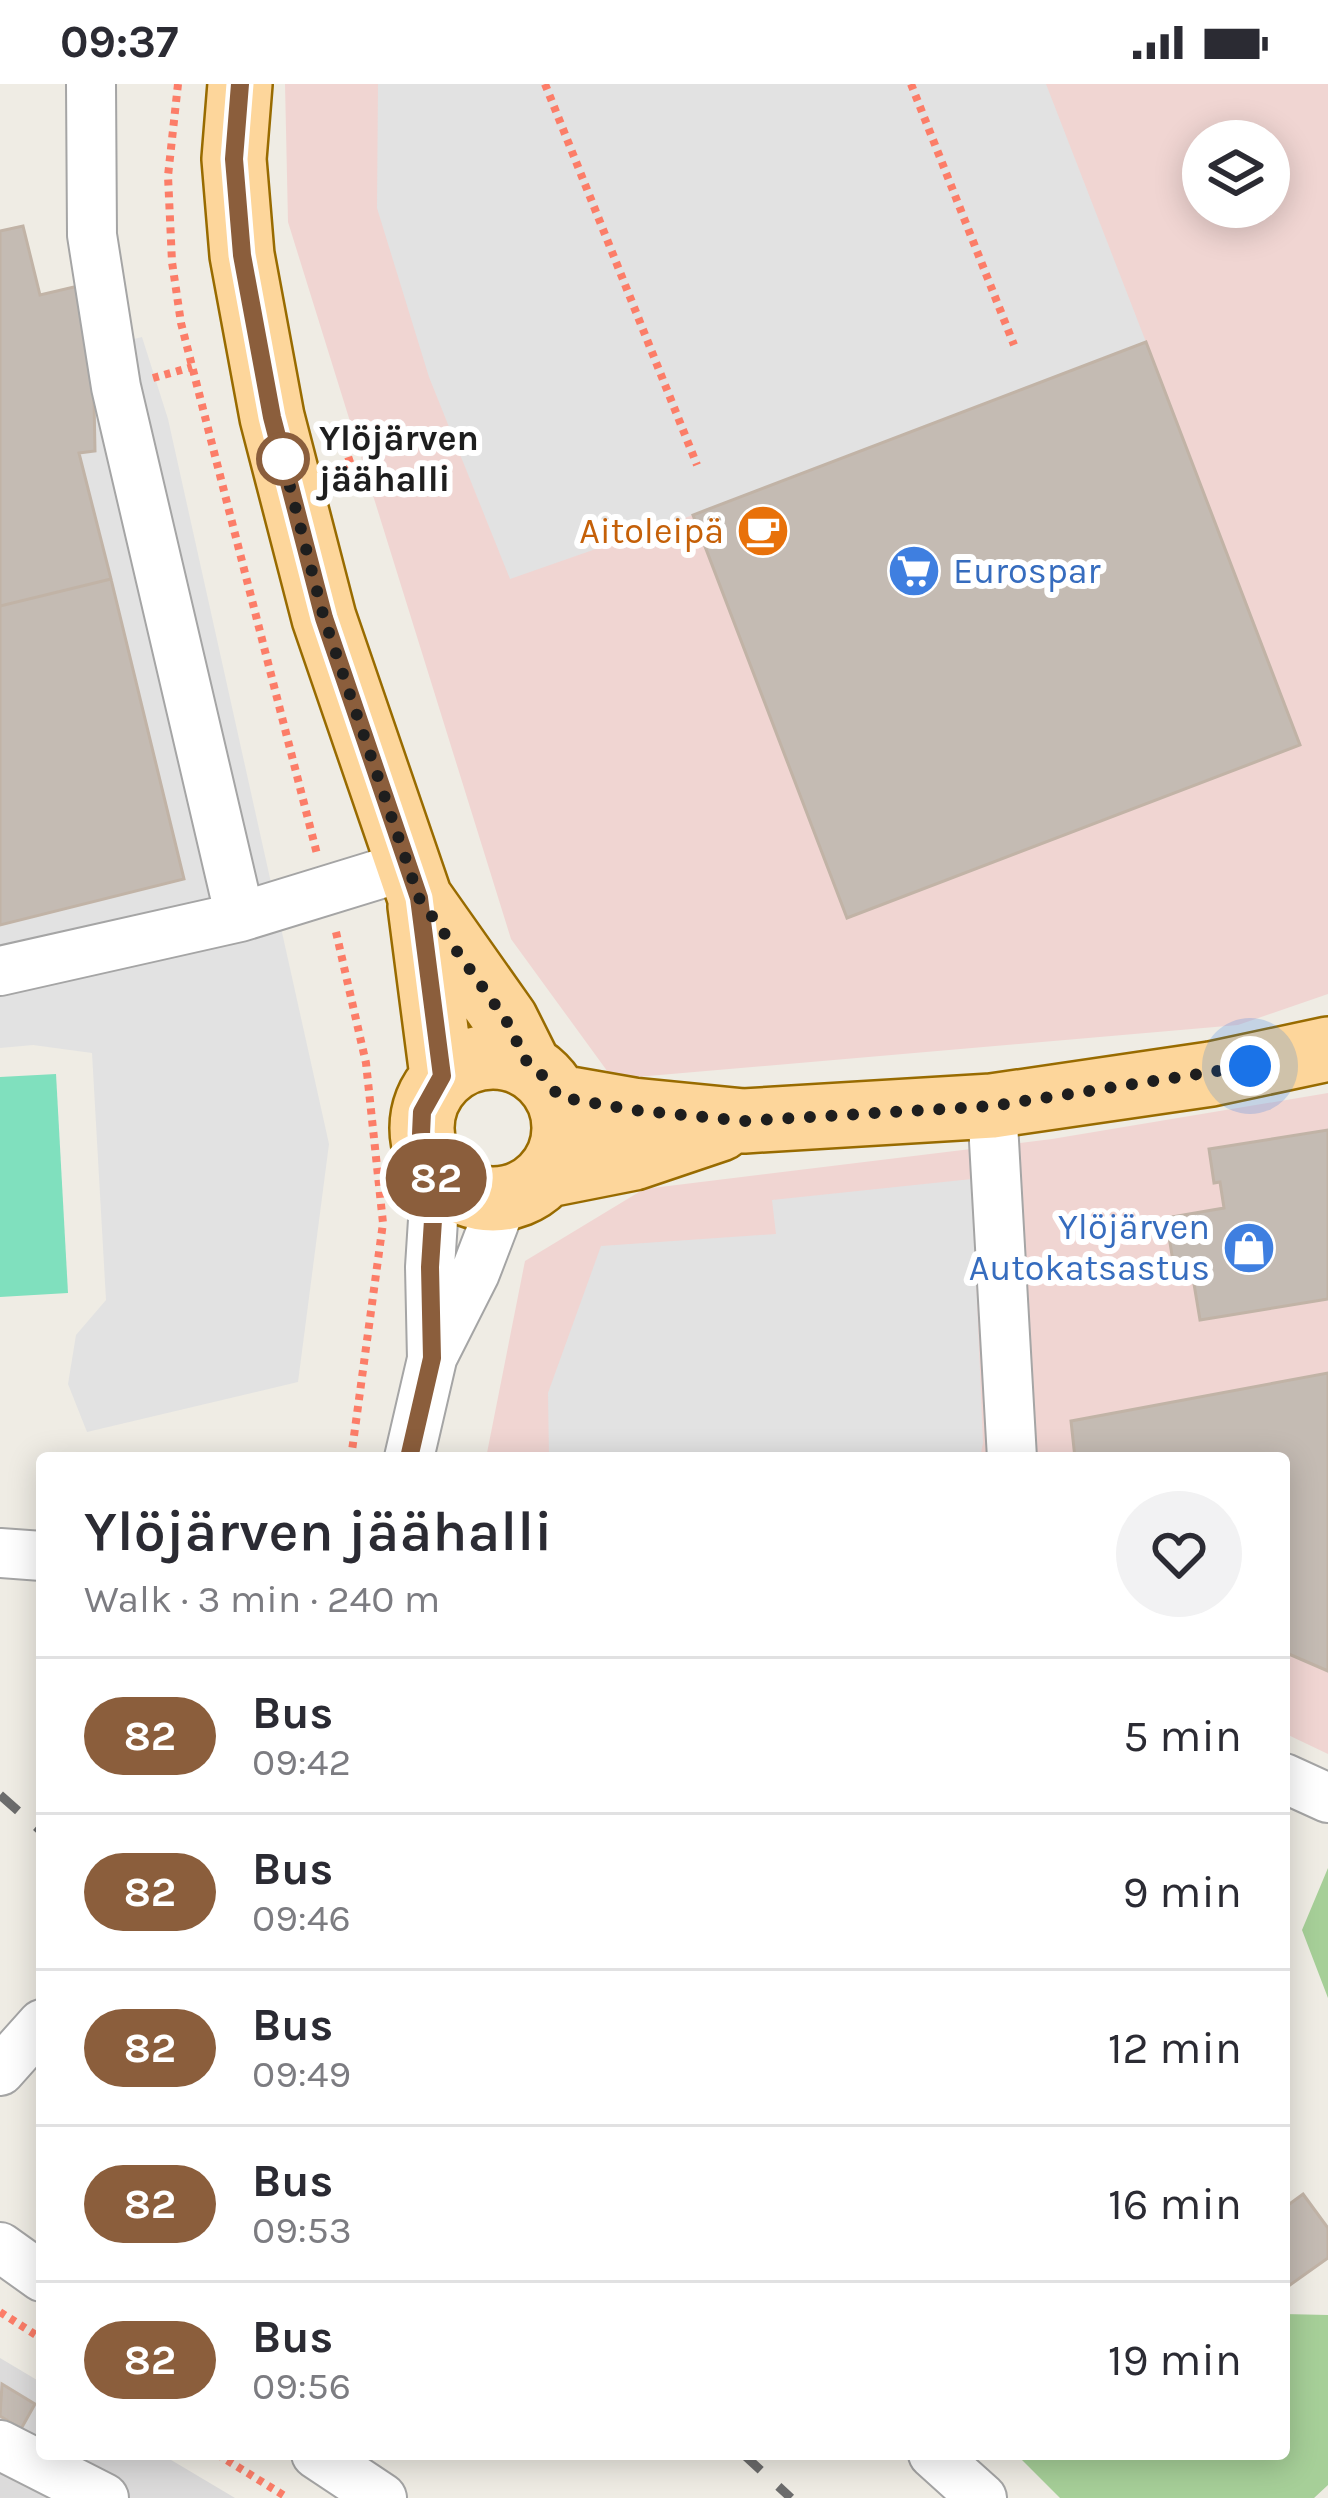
<!DOCTYPE html>
<meta charset="utf-8">
<style>
body{margin:0;font-family:Karla,sans-serif;background:#f2f2f3;color:#2b2b33;height:100vh;display:flex;flex-direction:column;font-size:45px;white-space:nowrap}
*{box-sizing:border-box;margin:0}
p{font-size:39px;color:#7c7c81}
.icon{flex:none;width:66px;height:66px;fill:none;stroke:currentColor;stroke-width:2;stroke-linecap:round;stroke-linejoin:round}
.map{position:relative;flex:1;overflow:hidden}
.side{position:absolute;left:36px;top:1368px;width:1254px;height:1008px;display:flex;flex-direction:column;background:#fff;border-radius:12px;box-shadow:0 6px 30px #0003}
.side>*{flex:none}
.badge{padding:0 24px;border-radius:39px;font-size:42px;line-height:78px}
.tools{position:absolute;left:1182px;top:36px;display:grid;gap:24px}
.tools a{display:grid;place-items:center;width:108px;height:108px;border-radius:50%;background:#fff;box-shadow:0 6px 30px #0003;font-size:60px}
.you{position:absolute;width:60px;height:60px;margin:-30px;border:9px solid #fff;border-radius:50%;background:#1a73e8;box-shadow:0 0 0 18px #1a73e833}
.map>.badge{position:absolute;translate:-50% -50%;box-shadow:0 0 0 6px #fff}
.round{display:grid;place-items:center;flex:none;width:126px;height:126px;border-radius:63px;background:#f2f2f3}
.headline{display:flex;align-items:center;justify-content:space-between;height:204px;padding:0 48px}
h1{font-size:57px;font-weight:600;line-height:90px}
ul{padding:0;list-style:none}
li{display:flex;align-items:center;gap:36px;height:156px;padding:0 48px;border-top:3px solid #e1e1e2}
li div{flex:1}
li b{display:block;font-size:45px}
li em{font-style:normal}
li .badge{min-width:132px;font-weight:700;text-align:center}
.status{display:flex;justify-content:space-between;align-items:center;height:84px;padding:0 60px;background:#fff;direction:ltr}
.status svg{height:33px;fill:currentColor}
.map>svg:first-child{display:block}
.residential{fill:#dcdbdb}
.commercial{fill:#f0d5d2;fill-rule:evenodd}
.forest{fill:#a6cf98}
.pitch{fill:#80e0be}
.parking{fill:#e2e2e2}
.building{fill:#c4bbb3;stroke:#c1b3a6;stroke-width:3}
.lines{fill:none;stroke-linecap:round;stroke-linejoin:round}
.minor-casing{stroke:#a5a5a5;stroke-width:52}
.major-casing{stroke:#986b00;stroke-width:68}
.path{stroke:#fc7d68;stroke-width:8;stroke-dasharray:6 6;stroke-linecap:butt}
.minor{stroke:#fff;stroke-width:48}
.major{stroke:#fdd69b;stroke-width:63}
.rail{stroke:#6c6c6c;stroke-width:9;stroke-dasharray:24 24;stroke-linecap:butt}
.line-casing{stroke:#fff;stroke-width:27}
.line{stroke:#8b5e3c;stroke-width:18}
.walk{stroke:#1e1e1e;stroke-width:12;stroke-dasharray:0 21.6}
.stop-dot{fill:#fff;stroke:#8b5e3c;stroke-width:6}
.labels{text-anchor:middle;dominant-baseline:central;stroke-width:12;stroke-linejoin:round;paint-order:stroke}
.stop-label{font-size:36px;font-weight:bold;fill:#1e1e1e;stroke:#fff;text-anchor:start}
.food-label{font-size:36px;fill:#c56008;stroke:#fff;text-anchor:end}
.shop-label{font-size:36px;fill:#366cbe;stroke:#fff;text-anchor:start}
</style>
<div class="status"><b>09:37</b><svg viewBox="0 0 49 12"><path d="M0 12V9h3v3zM5 12V6h3v6zM10 12V3h3v9zM15 12V0h3v12zM26 1h20v11H26zM47 4h2v5h-2z"/></svg></div>
<div class="map">
<svg width="1328" height="2414" viewBox="0 0 1328 2414">
<rect width="100%" height="100%" fill="#efece4"/>
<path class="residential" d="M0 2274 42 2299V2370H161L235 2414H0Z"/>
<path class="commercial" d="M285 0H1328V910L1238 941 613 995 511 855 288 138ZM1203 57H1269V123H1203Z
M1328 1009V1670L1284 1649V1374H486L525 1177 644 1105 1052 1055Z"/>
<path class="forest" d="M1328 1784V1914L1302 1846Z
M1284 2230 1328 2231V2401L1314 2414H1060L1016 2370H1284Z"/>
<path class="pitch" d="M56 990 68 1209 0 1213V993Z"/>
<path class="parking" d="M378 0H1046L1146 258 693 431 510 495 429 293 377 124Z
M142 253 168 335 329 1060 298 1298 87 1348 68 1300 76 1251 106 1216 92 969 33 961 0 964V841L184 794 79 369 95 366 93 265Z
M972 1095 983 1359 980 1374H549L548 1309 601 1162 776 1150 772 1116Z"/>
<path class="building" d="M23 142 40 211 78 202 93 265 95 367 79 369 111 495 0 522V147Z
M1146 258 1300 661 847 834 693 431Z
M111 495 184 795 0 841V522Z
M1328 1046V1215L1200 1236 1193 1194 1176 1196 1166 1134 1224 1124 1220 1098 1214 1099 1209 1065Z
M1328 1289V1587L1284 1568V1374H1075L1071 1337Z
M1303 2110 1328 2144V2174L1290 2201 1284 2193V2124Z
M2 2300 35 2320 21 2345 0 2332Z"/>
<g class="lines">
<g class="minor-casing">
<path id="minor" d="M91 0 92 151 116 303 240 833
M0 887 240 833 406 782
M992 1022 1012 1374
M434 1270 475 1189 503 1116
M409 1374 432 1275 430 1183 436 1089
M0 1469 42 1472
M1284 1694 1328 1714
M0 1987 42 1940
M0 2163 42 2193
M0 2361 104 2414
M316 2370 382 2414
M933 2370 982 2414"/>
</g>
<g class="major-casing">
<path id="major" d="M240 0 234 75 242 171 272 333 324 534 420 814 506 936 528 980
M420 822 442 992
M422 1044a71 71 0 1 1 142 0a71 71 0 1 1-142 0Z
M559 1013 633 1026 744 1037 992 1022 1211 990 1328 965
M548 1091 634 1074 720 1045"/>
</g>
<path class="path" d="M178 0 168 92 172 178 181 239 317 770
M545 0 697 381
M911 0 1014 261
M153 294 192 283
M334 388 352 384 339 346
M336 848 366 979 383 1139 351 1374
M0 2228 42 2255
M217 2370 288 2414"/>
<use href="#minor" class="minor"/>
<use href="#major" class="major"/>
<path class="rail" d="M0 1711 42 1748
M743 2370 791 2414"/>
</g>
<g class="lines">
<g class="line-casing">
<path id="line" d="M240 0 234 75 242 171 272 333 324 534 419 814 442 992 422 1028 421 1050 436 1089 430 1183 432 1274 409 1374"/>
</g>
<use href="#line" class="line"/>
<path class="walk" d="M283 375 281 368 324 534 419 814 506 936 528 980 546 994 559 1013 633 1026 744 1037 992 1022 1250 982"/>
</g>
<defs>
<g id="cafe-disc" transform="scale(2.7)"><circle r="9.5" fill="#e8710a" stroke="#fff"/><path d="M-5.5-4.5H6V0H3Q3 3.5 0 3.5H-2.5Q-5.5 3.5-5.5 0ZM3-3.2v2h1.7v-2ZM-6 4.5H4V6H-6Z" fill="#fff"/></g>
<g id="supermarket-disc" transform="scale(2.7)"><circle r="9.5" fill="#3f7fe0" stroke="#fff"/><path d="M-6-5.5h2.5l.6 2H6L4.5 2H-2.5L-4.4-4H-6ZM-1.5 3.2a1.3 1.3 0 1 0 .1 0ZM3 3.2a1.3 1.3 0 1 0 .1 0Z" fill="#fff"/></g>
<g id="shop-disc" transform="scale(2.7)"><circle r="9.5" fill="#3f7fe0" stroke="#fff"/><path d="M-5-2.5h2.3a2.7 3.5 0 0 1 5.4 0H5L5.5 6h-11ZM-1.5-2.5h3a1.5 2.3 0 0 0-3 0Z" fill="#fff"/></g>
</defs>
<g fill-rule="evenodd">
<use href="#cafe-disc" x="763" y="447"/>
<use href="#supermarket-disc" x="914" y="487"/>
<use href="#shop-disc" x="1249" y="1164"/>
</g>
<circle class="stop-dot" cx="283" cy="375" r="24"/>
<g class="labels">
<g class="stop-label">
<text x="319" y="354">Ylöjärven<tspan x="319" dy="41">jäähalli</tspan></text>
</g>
<g class="food-label">
<text x="724" y="447">Aitoleipä</text>
</g>
<g class="shop-label">
<text x="953" y="487">Eurospar</text>
<text x="1210" y="1143" text-anchor="end">Ylöjärven<tspan x="1210" dy="41">Autokatsastus</tspan></text>
</g>
</g>
</svg>
<div class="tools">
<a><svg class="icon" aria-label="layers" viewBox="0 0 24 24"><path d="M12 4l9 5-9 5-9-5zM3 14l9 5 9-5"/></svg></a>
</div>
<div class="you" style="left:1250px;top:982px"></div>
<b class="badge" style="left:436px;top:1094px;background:#8b5e3c;color:#fff">82</b>
<section class="side">
<div class="headline"><div><h1>Ylöjärven jäähalli</h1><p>Walk · 3 min · 240 m</p></div><a class="round"><svg class="icon" aria-label="heart" viewBox="0 0 24 24"><path d="M12 20l-8-8c-3-5 5-10 8-4 3-6 11-1 8 4z"/></svg></a></div>
<ul>
<li><span class="badge" style="background:#8b5e3c;color:#fff">82</span><div><b>Bus</b><p>09:42</p></div><em>5 min</em></li>
<li><span class="badge" style="background:#8b5e3c;color:#fff">82</span><div><b>Bus</b><p>09:46</p></div><em>9 min</em></li>
<li><span class="badge" style="background:#8b5e3c;color:#fff">82</span><div><b>Bus</b><p>09:49</p></div><em>12 min</em></li>
<li><span class="badge" style="background:#8b5e3c;color:#fff">82</span><div><b>Bus</b><p>09:53</p></div><em>16 min</em></li>
<li><span class="badge" style="background:#8b5e3c;color:#fff">82</span><div><b>Bus</b><p>09:56</p></div><em>19 min</em></li>
</ul>
</section>
</div>
